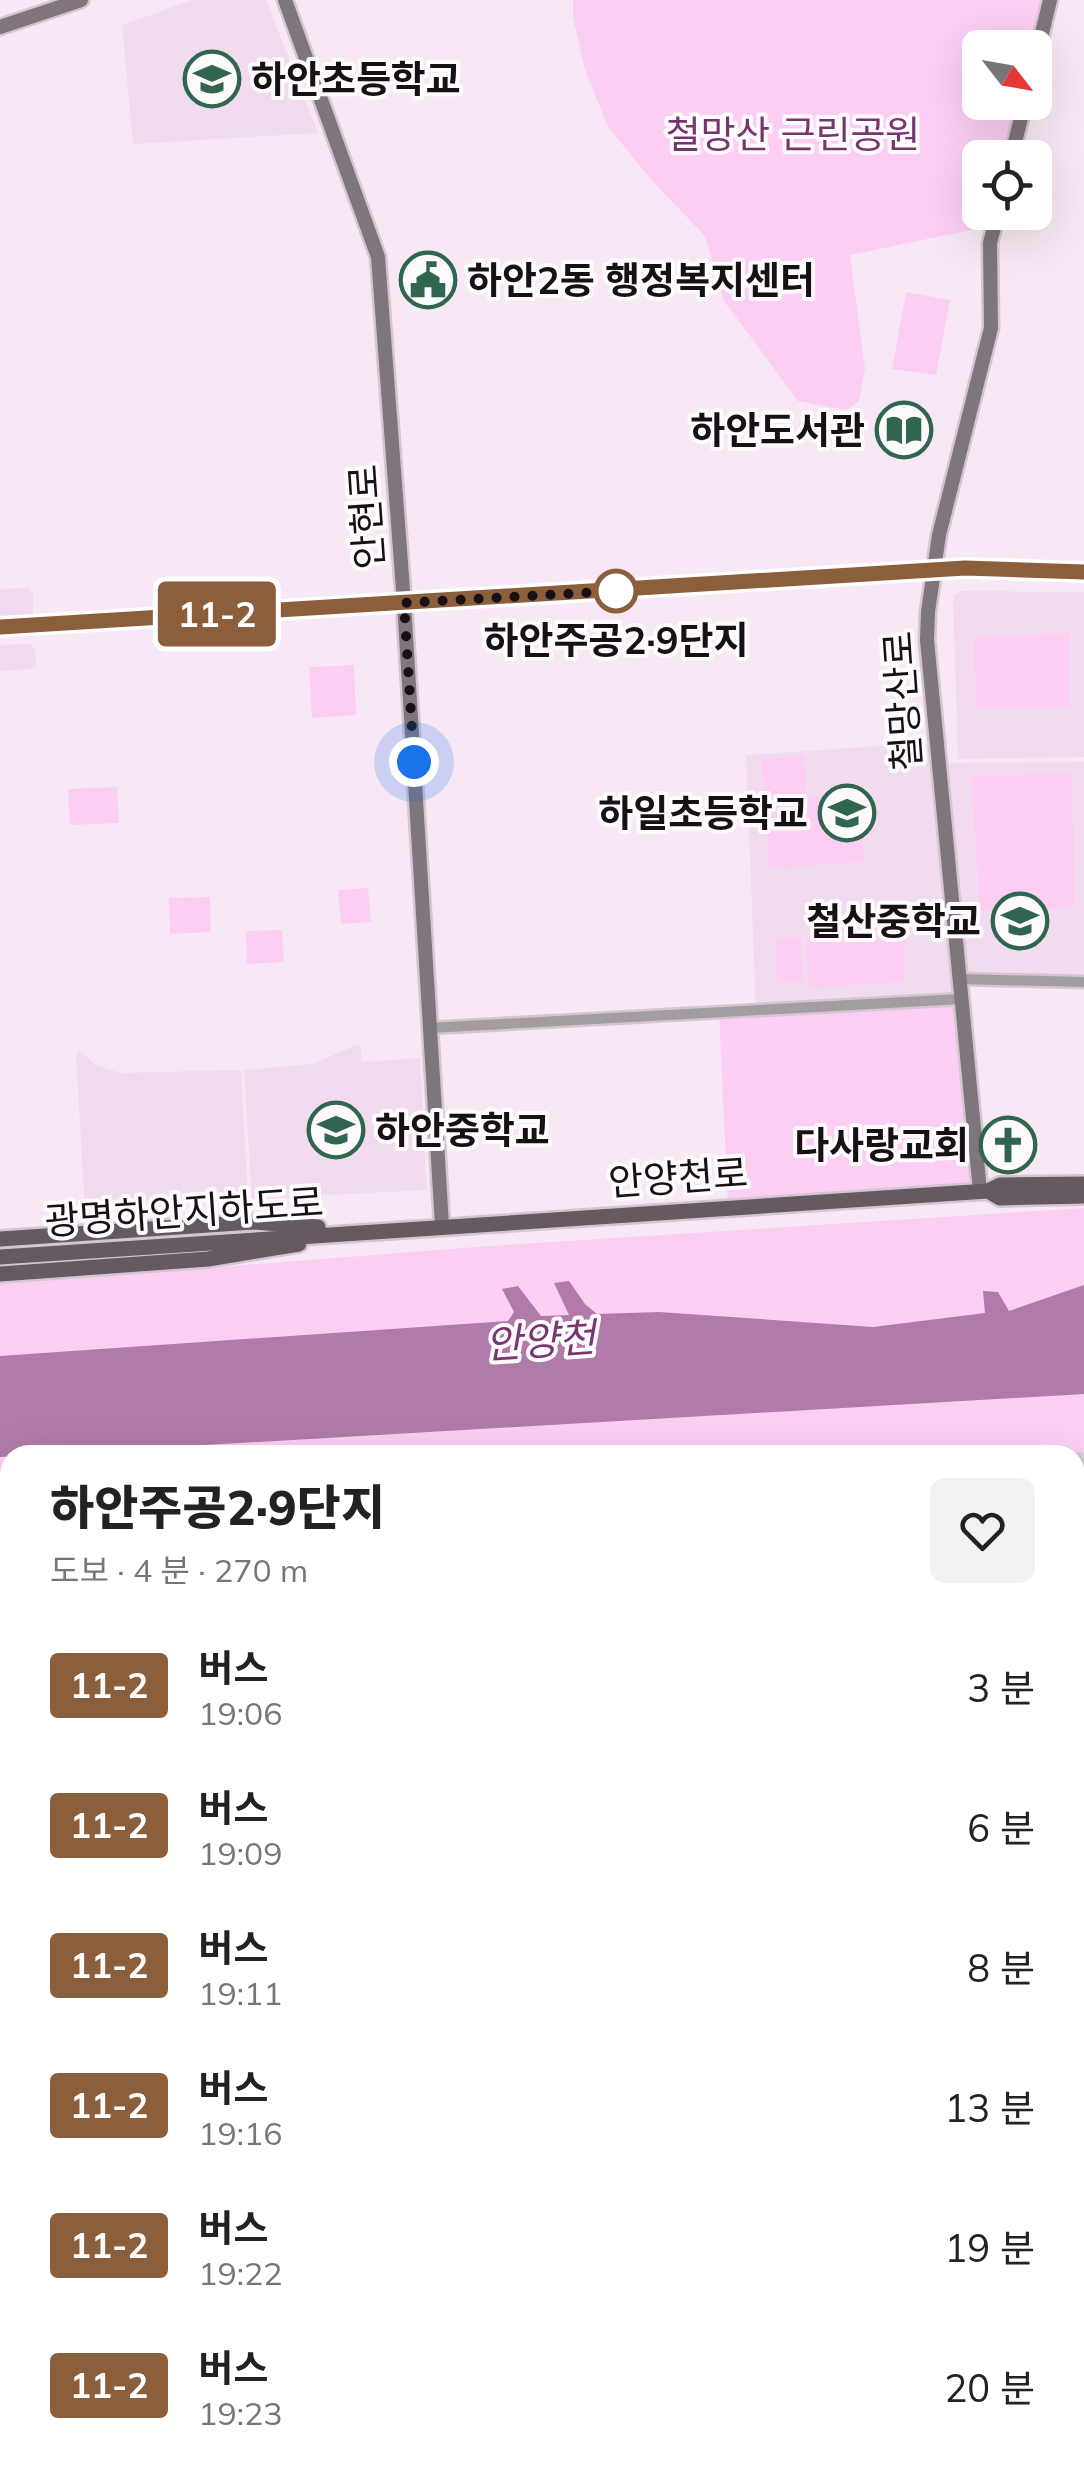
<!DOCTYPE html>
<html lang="ko">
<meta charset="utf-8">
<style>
body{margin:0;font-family:Mulish,"Noto Sans KR",sans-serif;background:#f2f2f2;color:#222;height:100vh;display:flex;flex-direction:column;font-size:38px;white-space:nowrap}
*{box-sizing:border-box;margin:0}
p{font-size:32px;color:#767676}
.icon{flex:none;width:55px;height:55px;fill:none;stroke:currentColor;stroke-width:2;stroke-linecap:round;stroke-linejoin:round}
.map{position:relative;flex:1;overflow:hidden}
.panel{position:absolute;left:0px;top:1445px;width:1085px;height:1032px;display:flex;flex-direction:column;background:#fff;border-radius:30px 30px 0 0;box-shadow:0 10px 40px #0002}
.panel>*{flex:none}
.badge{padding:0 20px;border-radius:8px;font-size:35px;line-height:65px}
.needle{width:65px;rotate:121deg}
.fabs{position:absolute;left:962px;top:30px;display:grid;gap:20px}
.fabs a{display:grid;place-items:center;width:90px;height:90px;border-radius:15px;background:#fff;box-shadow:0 10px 40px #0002;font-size:50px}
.you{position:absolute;width:50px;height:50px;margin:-25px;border:8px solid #fff;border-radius:50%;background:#1a73e8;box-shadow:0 0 0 15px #1a73e833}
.map>.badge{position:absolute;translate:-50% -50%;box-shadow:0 0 0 5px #fff}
.round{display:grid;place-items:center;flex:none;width:105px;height:105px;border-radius:15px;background:#f2f2f2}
.headline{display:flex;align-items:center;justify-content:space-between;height:170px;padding:0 50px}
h1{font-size:48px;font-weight:800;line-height:75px}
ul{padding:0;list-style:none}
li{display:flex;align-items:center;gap:30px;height:140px;padding:0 50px}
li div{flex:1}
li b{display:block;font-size:38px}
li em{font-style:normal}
li .badge{min-width:110px;font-weight:700;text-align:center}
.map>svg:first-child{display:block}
.built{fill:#f2dbee}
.green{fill:#fccef4}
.water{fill:#b07ba8}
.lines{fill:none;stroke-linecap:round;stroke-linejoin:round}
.highway-tunnel{stroke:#d6c8d4;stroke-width:18;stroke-dasharray:18 9;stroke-linecap:butt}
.street-casing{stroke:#d4c6d1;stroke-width:15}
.secondary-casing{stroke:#d4c6d1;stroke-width:19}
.primary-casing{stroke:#d4c6d1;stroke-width:20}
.highway-casing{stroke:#d4c6d1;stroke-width:22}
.street{stroke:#a39ca2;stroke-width:10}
.secondary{stroke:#7f757d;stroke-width:14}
.primary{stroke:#655a63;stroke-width:15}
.highway{stroke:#4f424d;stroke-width:18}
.rail-casing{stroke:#897e87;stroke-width:6}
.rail{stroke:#fdfafd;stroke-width:2.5;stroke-dasharray:8;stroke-linecap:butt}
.line-casing{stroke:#fff;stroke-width:22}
.line{stroke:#8b5e3c;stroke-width:15}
.walk{stroke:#171116;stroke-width:10;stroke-dasharray:0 18}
.stop-dot{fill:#fff;stroke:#8b5e3c;stroke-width:5}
.labels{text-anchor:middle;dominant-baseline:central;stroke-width:8;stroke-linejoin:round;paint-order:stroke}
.poi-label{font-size:38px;font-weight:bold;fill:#171116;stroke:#fdfafd;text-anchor:end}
.park-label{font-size:38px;fill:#77356f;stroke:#fdfafd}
.street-label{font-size:38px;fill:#171116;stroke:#fdfafd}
.stop-label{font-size:38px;font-weight:bold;fill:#171116;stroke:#fdfafd}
.water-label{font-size:40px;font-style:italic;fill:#793771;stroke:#fdfafd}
</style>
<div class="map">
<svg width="1084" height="2477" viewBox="0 0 1084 2477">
<rect width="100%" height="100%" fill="#f8e8f5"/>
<path class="built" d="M193 0H266L318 133 133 144 122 25Z
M29 588 33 594V614L27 620 0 621V589Z
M961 591 1084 592V757L958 759 953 596Z
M29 644 35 648 36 663 30 669 0 671V645Z
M939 742V763L1084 762V982L960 979 961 999 756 1010 746 755Z
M358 1044 361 1047 362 1062 420 1058 427 1190 252 1199 244 1070 313 1064Z
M79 1050 96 1065 120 1073 241 1070 248 1200 85 1211 76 1054Z
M1075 1513H1084V2200L1075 2198Z
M0 1577H10V1972L0 1970Z
M1075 2268 1084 2271V2477H685L684 2468H1075Z"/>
<path class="green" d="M573 0H1050L1035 48H980V102L1025 103 1011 157 980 158V212L998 213 995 225 850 255 865 369 859 401 846 410 798 401 724 301 705 236 655 184 608 127 585 70 573 17Z
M906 292 950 300 936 375 892 369Z
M1070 633V708L976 709 974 637Z
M354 665 356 715 312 718 309 667Z
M804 756 807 798 859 794 864 862 769 868 762 759Z
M1072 774 1075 907 980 911 971 776Z
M117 787 119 823 70 825 68 789Z
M368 888 371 922 341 924 338 890Z
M210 897 211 932 170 934 169 898Z
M282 930 284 962 247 964 246 931Z
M899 933 905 938V977L901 982 813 987 809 983 806 943 811 937Z
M801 937 803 982 777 983 775 940Z
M961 999 980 1191 728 1206 719 1012Z
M1084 1208V1471H1075V1455H10V1520H0V1284L489 1246Z"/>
<path class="water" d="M569 1281 585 1304 597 1314 659 1312 873 1327 985 1313 983 1291 998 1292 1009 1311 1084 1285V1394L0 1457V1356L508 1321 514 1312 502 1289 518 1286 541 1316 569 1315 554 1283Z"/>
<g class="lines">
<path class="highway-tunnel" d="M1075 1462 1084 1461"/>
<g class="street-casing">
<path id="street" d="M959 979 1084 982
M430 1028 961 999
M1075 1513H1084
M0 2163 10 2165
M0 2310 10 2312
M346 2468 358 2477
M679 2468 680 2477
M250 2477 256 2468
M448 2477 451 2468
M547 2477 614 2473"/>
</g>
<g class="secondary-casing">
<path id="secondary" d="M285 0 378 257 404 603 442 1225
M0 27 81 0
M1035 62 1050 0
M1011 158 1025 102
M0 627 965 568 1084 572
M980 1191 927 640 928 612 939 535 991 328 990 243 998 212
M1075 1710 1084 1712
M0 1815 10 1817
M0 2030 10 2032
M1075 2035 1084 2037
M1075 2252 1084 2254
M964 2468 965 2477
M127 2477 133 2468"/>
</g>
<g class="primary-casing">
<path id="primary" d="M988 1191 1000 1198 1084 1196
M0 1239 253 1222 318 1227
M0 1257 988 1191 1000 1185 1084 1184
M0 1274 208 1259 299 1244
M1075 1482 1084 1481
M1075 1493 1084 1492
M0 1532 10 1531
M0 1567 10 1566"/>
</g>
<g class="highway-casing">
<path id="highway" d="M0 1543 10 1542"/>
</g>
<use href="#street" class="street"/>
<use href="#secondary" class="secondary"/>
<use href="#primary" class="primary"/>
<use href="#highway" class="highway"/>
<g class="rail-casing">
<path id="rail" d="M0 1988 10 1990
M0 2010 10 2012
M1075 2207 1084 2209
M1075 2229 1084 2231"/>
</g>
<use href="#rail" class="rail"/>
</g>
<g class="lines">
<g class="line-casing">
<path id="line" d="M0 627 965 568 1084 572"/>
</g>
<use href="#line" class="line"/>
<path class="walk" d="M414 762 404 603 616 591"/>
</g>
<defs>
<g id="school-ring" transform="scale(2.875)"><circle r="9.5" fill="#fdfafd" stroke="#30664d" stroke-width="1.5"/><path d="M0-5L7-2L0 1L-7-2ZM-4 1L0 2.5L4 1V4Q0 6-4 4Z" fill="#30664d"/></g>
<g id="civic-ring" transform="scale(2.875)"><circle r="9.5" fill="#fdfafd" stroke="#30664d" stroke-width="1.5"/><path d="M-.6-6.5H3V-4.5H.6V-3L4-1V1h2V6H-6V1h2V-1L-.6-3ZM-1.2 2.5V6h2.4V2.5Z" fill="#30664d"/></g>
<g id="library-ring" transform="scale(2.875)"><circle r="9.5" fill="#fdfafd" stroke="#30664d" stroke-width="1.5"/><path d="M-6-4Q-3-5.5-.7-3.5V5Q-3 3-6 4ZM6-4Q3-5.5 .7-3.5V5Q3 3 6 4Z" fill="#30664d"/></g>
<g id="church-ring" transform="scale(2.875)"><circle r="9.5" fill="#fdfafd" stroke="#30664d" stroke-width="1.5"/><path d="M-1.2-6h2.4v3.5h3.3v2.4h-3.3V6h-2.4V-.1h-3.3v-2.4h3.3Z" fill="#30664d"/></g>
</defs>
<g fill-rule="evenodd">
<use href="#school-ring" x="212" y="79"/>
<use href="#civic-ring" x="428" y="280"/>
<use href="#library-ring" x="904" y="430"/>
<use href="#school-ring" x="847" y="813"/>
<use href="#school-ring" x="1020" y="921"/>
<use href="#school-ring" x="336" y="1130"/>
<use href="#church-ring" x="1008" y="1145"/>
</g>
<circle class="stop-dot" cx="616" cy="591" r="20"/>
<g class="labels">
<g class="poi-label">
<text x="251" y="79" text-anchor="start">하안초등학교</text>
<text x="467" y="280" text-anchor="start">하안2동 행정복지센터</text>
<text x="865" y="430">하안도서관</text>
<text x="808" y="813">하일초등학교</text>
<text x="981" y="921">철산중학교</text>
<text x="375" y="1130" text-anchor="start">하안중학교</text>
<text x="969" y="1145">다사랑교회</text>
</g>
<g class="park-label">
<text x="793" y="134">철망산 근린공원</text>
</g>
<g class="street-label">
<text transform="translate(366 517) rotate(-94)">안현로</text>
<text transform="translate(902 701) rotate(-94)">철망산로</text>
<text transform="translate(678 1177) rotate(-4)">안양천로</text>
<text transform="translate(184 1211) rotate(-4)">광명하안지하도로</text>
</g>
<g class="stop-label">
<text x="616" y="640">하안주공2·9단지</text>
</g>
<g class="water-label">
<text transform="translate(540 1340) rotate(-4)">안양천</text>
</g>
</g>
</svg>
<div class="fabs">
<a><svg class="needle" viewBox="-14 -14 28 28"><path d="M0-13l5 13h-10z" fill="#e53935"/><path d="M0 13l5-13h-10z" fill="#767676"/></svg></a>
<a><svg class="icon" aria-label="locate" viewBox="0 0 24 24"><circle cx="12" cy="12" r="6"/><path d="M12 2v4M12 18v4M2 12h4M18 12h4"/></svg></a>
</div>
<div class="you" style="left:414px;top:762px"></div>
<b class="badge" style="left:217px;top:614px;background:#8b5e3c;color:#fff">11-2</b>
<section class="panel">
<div class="headline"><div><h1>하안주공2·9단지</h1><p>도보 · 4 분 · 270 m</p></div><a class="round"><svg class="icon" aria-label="heart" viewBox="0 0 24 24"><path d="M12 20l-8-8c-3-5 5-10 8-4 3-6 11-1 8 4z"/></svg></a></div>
<ul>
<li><span class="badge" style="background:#8b5e3c;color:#fff">11-2</span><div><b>버스</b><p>19:06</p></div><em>3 분</em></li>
<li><span class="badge" style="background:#8b5e3c;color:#fff">11-2</span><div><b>버스</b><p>19:09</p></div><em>6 분</em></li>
<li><span class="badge" style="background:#8b5e3c;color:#fff">11-2</span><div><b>버스</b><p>19:11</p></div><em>8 분</em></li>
<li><span class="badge" style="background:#8b5e3c;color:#fff">11-2</span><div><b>버스</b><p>19:16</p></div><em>13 분</em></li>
<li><span class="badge" style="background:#8b5e3c;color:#fff">11-2</span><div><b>버스</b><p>19:22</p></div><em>19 분</em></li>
<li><span class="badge" style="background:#8b5e3c;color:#fff">11-2</span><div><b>버스</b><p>19:23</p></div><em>20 분</em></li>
</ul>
</section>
</div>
